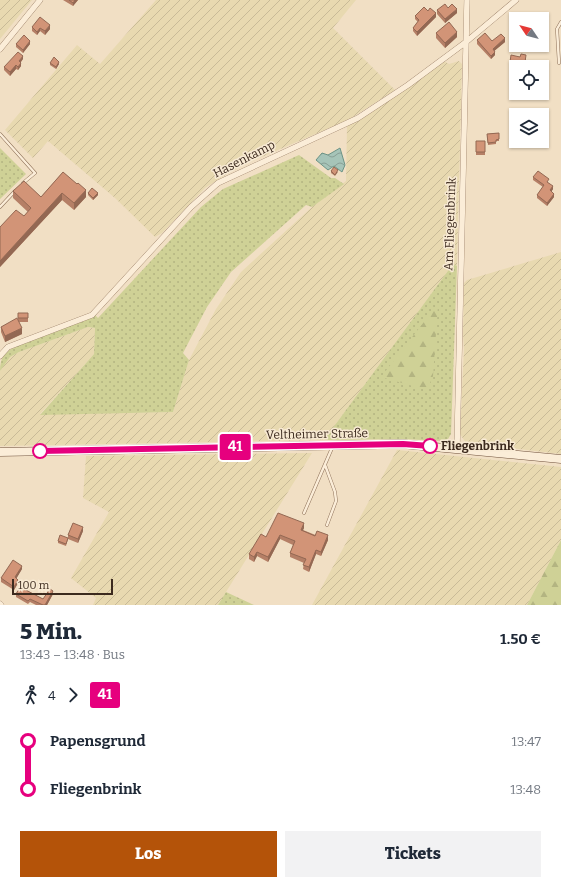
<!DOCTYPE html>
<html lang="de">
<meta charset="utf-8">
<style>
body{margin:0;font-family:Bitter,serif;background:#f2f2f3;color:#1f2937;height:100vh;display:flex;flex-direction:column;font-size:15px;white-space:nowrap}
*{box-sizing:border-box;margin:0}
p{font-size:13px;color:#747a83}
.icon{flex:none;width:22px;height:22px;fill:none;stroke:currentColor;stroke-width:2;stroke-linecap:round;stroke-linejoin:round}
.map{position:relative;height:605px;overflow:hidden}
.sheet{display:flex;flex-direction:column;background:#fff;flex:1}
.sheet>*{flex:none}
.badge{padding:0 8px;border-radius:3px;font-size:14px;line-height:26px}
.needle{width:26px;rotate:305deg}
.controls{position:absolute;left:509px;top:12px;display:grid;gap:8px}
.controls a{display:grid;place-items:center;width:40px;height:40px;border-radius:0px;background:#fff;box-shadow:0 1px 3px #0004;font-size:20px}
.scale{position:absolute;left:12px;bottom:10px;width:101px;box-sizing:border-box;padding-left:4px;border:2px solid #3c2a1e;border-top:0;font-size:11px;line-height:14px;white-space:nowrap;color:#3c2a1e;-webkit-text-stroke:3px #f8ead4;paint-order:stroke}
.map>.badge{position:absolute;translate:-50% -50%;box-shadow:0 0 0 2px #fff}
.legs{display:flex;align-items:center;gap:6px;height:44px;padding:0 20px;font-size:13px}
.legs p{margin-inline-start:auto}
.head{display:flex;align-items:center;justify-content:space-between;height:68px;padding:0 20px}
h1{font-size:22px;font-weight:800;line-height:30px}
.action{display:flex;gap:8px;margin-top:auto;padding:8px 20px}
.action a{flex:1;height:46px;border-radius:0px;background:#b45309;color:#fff;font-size:16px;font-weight:800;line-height:46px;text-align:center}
.action a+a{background:#f2f2f3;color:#1f2937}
ul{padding:0 20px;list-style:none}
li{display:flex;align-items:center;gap:14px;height:48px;font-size:15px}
li i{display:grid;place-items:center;width:6px;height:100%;margin:0 5px;background:currentColor}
li i::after{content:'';width:10px;height:10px;margin:-5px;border:3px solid;border-radius:50%;background:#fff}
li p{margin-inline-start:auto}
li:first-child i{background:linear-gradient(#0000 50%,currentColor 0)}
li:last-child i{background:linear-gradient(currentColor 50%,#0000 0)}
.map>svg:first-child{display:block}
.farmland{fill:url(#farmland-furrows)}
.green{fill:url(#green-dots)}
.forest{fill:url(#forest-firs)}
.water{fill:url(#water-waves);stroke:#6c9386}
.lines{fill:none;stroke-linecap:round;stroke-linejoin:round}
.service-casing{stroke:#8d7058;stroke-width:3.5}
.minor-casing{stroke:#8d7058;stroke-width:6}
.secondary-casing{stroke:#6f513c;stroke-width:9}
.service{stroke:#fbedd8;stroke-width:2.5}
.minor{stroke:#fbedd8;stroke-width:5.5}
.secondary{stroke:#fbedd8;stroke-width:8}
.wall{fill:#b57f66}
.shaded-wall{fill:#936853}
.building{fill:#d29477;stroke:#936853}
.line-1-casing{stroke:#fff;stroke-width:9}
.line-1{stroke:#e6007e;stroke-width:6}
.stop-1-dot{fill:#fff;stroke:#e6007e;stroke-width:2}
.labels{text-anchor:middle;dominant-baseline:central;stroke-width:3;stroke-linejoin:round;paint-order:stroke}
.street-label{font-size:12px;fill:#3c2a1e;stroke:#f8ead4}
.stop-label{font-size:12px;font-weight:bold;fill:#3c2a1e;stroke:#f8ead4;text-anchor:start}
</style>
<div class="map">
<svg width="561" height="605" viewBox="0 0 561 605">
<defs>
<pattern id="farmland-furrows" width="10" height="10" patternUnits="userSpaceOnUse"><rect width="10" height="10" fill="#e8d9b0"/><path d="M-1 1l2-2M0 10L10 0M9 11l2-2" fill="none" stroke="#c8ba97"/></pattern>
<pattern id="green-dots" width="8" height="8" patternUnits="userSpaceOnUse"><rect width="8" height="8" fill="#cfd196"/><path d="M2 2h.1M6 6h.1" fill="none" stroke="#b3b481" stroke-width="1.8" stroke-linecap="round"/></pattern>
<pattern id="forest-firs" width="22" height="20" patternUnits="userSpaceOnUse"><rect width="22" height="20" fill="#cfd196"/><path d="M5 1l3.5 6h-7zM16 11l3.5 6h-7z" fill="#b3b481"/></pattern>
<pattern id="water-waves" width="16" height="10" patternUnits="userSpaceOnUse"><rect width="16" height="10" fill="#a6c4b8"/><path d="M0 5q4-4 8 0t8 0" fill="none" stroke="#889f95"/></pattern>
</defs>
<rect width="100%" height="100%" fill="#f1dfc4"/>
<path class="farmland" d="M0 0H32L0 39Z
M156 0H356L333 28 395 90 348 120 243 165 222 177 205 188 162 233 155 237 115 198 48 141 33 158 5 130 77 45 100 64Z
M444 61 449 64 459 61 462 64 457 266 453 264 324 440 0 446V371L3 366 10 357 19 352 88 327 95 328 94 354 40 414 173 412 189 360 216 309 241 272 312 207 346 181 347 126Z
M561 252V454L466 443 460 434 464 349 463 333 464 283 467 280Z
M397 450 561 467V540L527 605H312Z
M312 453 218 605H93L96 598 71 578 109 512 83 498 86 456Z"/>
<path class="green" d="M0 148 26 174 0 199Z
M299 155 331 178H335L344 184 312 207 306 205 231 272 207 307 183 353 189 360 173 412 40 415 94 354 95 328 88 327 19 352 10 357 0 371C0 357 5 352 16 346L95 315 98 318 201 207 223 189Z
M453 264 457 266 451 434 448 439 441 441 404 439 324 440Z
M226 592 254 605H218Z"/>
<path class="forest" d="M438 304 433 376 427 390 381 377Z
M561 540V605H527Z"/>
<path class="water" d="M340 148 345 165 342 172 334 166 328 170 316 160 322 153 328 155Z"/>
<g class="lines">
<g class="service-casing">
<path id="service" d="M559 63 557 29 561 22
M0 134 35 173 23 183
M0 207 15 191
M325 465 335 492 336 501 327 525
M304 513 332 448"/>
</g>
<g class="minor-casing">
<path id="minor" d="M0 49 40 0
M0 356 8 347 92 315 191 207 218 183 358 118 408 85 466 42 516 0
M457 449 467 0
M0 604 1 605"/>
</g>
<g class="secondary-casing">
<path id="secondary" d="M0 452 403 444 561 459"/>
</g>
<use href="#service" class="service"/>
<use href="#minor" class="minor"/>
<use href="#secondary" class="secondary"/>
</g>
<path class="wall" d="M63 0H78L73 6Z
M448 8 457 13 445 23 437 14V10Z
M428 11 436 17 417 36 413 31V28L418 22 415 19V16Z
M32 27 50 29 45 35 40 31 37 35 32 31Z
M436 33 457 37 445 48 436 38Z
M477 40 505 42 494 51 495 55 491 59 477 44Z
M16 44H30L23 53 16 47Z
M23 59 21 62V66L18 70 16 69 10 76 4 70V67Z
M526 59 525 65H520V67L510 66V62Z
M50 63 59 64 56 69 50 65Z
M499 133V141H496V144L488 145 487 134Z
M476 141H485V155H476Z
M331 171 338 172 335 176 331 173Z
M63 172 86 197 74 210 62 200 0 267V227L24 216 28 212 13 198V191L41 197Z
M533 177 549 183 553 189 551 192 554 197 547 206 537 198V195L543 187 533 180Z
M88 193 98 195 93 200 88 195Z
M18 313H28V322H19L22 334 5 342 1 332V327L18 320Z
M304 528 303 530 328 540 321 556 316 554 309 572 303 569 304 563 290 557V553L293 545 280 539 268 562 257 556 254 562 249 559V554L266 537Z
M83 531 78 543 68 539 66 546 58 543V541L68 538V535Z
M22 569 16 578 18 583 14 590 1 582V578Z
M16 594 43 599 53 594 47 605H36L30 602 28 604 16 597Z"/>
<path class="shaded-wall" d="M75 0H78L73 6V3Z
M457 9V13L445 23V19Z
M436 13V17L417 36V32Z
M50 25V29L45 35V31Z
M40 28V31L37 35V32Z
M457 32V37L445 48V43Z
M505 38V42L493 52V49Z
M30 41V44L23 53V50Z
M495 52V55L491 59V56Z
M23 56V59L19 64V61Z
M59 62V64L56 69V67Z
M21 63V66L18 70V67Z
M16 65V69L10 76V72Z
M553 186V189L550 194V190Z
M86 190V197L74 210V203Z
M62 193V200L0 267V261Z
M98 193V195L93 200V198Z
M554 194V197L547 206V203Z
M22 328V334L5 342V336Z
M304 523V528L301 534V530Z
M83 527V531L78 543V539Z
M280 535V539L268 562V557Z
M328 535V540L321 556V552Z
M316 550V554L309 572V567Z
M257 552V556L254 562V557Z
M22 566V569L15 581V577Z
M18 580V583L14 590V587Z
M53 591V594L47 605H45Z"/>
<path class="building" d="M69 0H75L73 3Z
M445 4 448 8 452 4 457 9 445 19 437 10Z
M424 7 428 11 430 8 436 13 417 32 413 28 419 20 415 16Z
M40 17 50 25 45 31 40 28 37 32 32 27Z
M449 22 457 32 445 43 436 33Z
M485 33 492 41 501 34 505 38 493 49 495 52 491 56 477 40Z
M24 35 30 41 23 50 16 44Z
M18 52 23 56 19 61 21 63 18 67 16 65 10 72 4 67Z
M521 54 526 55 525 62 520 61V64L510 62 511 55 520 57Z
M54 57 59 62 56 67 50 63Z
M499 133V139L496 140V142L488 143 487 134Z
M476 141H485V152H476Z
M334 167 338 170 335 175 331 171Z
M538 171 549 179 547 182 553 186 550 190 554 194 547 203 537 195 544 185 533 177Z
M63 172 77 184 78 183 86 190 74 203 62 193 0 261V227L16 210 24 216 31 208 13 191 24 181 41 197Z
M92 188 98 193 93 198 88 193Z
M18 313H28V318H18Z
M17 318 22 328 5 336 1 327Z
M278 513 304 523 301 530 315 536 317 531 328 535 321 552 316 550 309 567 303 565 306 559 290 553 295 541 280 535 268 557 257 552 254 557 249 554 261 534 266 537Z
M73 523 83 527 78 539 68 535Z
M60 535 68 538 66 544 58 541Z
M13 560 22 566 15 577 18 580 14 587 1 578Z
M20 587 43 599 50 589 53 591 45 605H43L30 599 28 601 16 594Z"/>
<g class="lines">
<g class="line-1-casing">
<path id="line-1" d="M40 451 403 444 430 446"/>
</g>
<use href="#line-1" class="line-1"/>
</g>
<g class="stop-1-dot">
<circle cx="430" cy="446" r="7"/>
<circle cx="40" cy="451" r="7"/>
</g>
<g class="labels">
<g class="street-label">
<text transform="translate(244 159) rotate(-27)">Hasenkamp</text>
<text transform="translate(450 224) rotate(-88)">Am Fliegenbrink</text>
<text transform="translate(317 434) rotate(-1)">Veltheimer Straße</text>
</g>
<g class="stop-label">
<text x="441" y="446">Fliegenbrink</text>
</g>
</g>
</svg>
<div class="controls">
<a><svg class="needle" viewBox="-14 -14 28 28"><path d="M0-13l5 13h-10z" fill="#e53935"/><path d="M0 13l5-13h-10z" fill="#747a83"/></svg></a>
<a><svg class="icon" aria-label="locate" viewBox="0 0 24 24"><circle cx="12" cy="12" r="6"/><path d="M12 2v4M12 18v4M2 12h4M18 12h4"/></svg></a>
<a><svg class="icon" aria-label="layers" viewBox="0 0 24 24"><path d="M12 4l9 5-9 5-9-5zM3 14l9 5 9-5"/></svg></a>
</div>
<div class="scale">100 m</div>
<b class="badge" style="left:235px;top:447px;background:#e6007e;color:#fff">41</b>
</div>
<section class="sheet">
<div class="head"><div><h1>5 Min.</h1><p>13:43 – 13:48 · Bus</p></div><b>1.50 €</b></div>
<div class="legs"><svg class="icon" aria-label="walk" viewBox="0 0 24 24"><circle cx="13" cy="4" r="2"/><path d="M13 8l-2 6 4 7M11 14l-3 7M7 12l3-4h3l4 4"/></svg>4<svg class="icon" aria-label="forward" viewBox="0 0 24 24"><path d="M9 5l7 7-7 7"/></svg><b class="badge" style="background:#e6007e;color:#fff">41</b></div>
<ul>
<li><i style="color:#e6007e"></i><b>Papensgrund</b><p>13:47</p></li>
<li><i style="color:#e6007e"></i><b>Fliegenbrink</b><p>13:48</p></li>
</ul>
<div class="action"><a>Los</a><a>Tickets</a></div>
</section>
